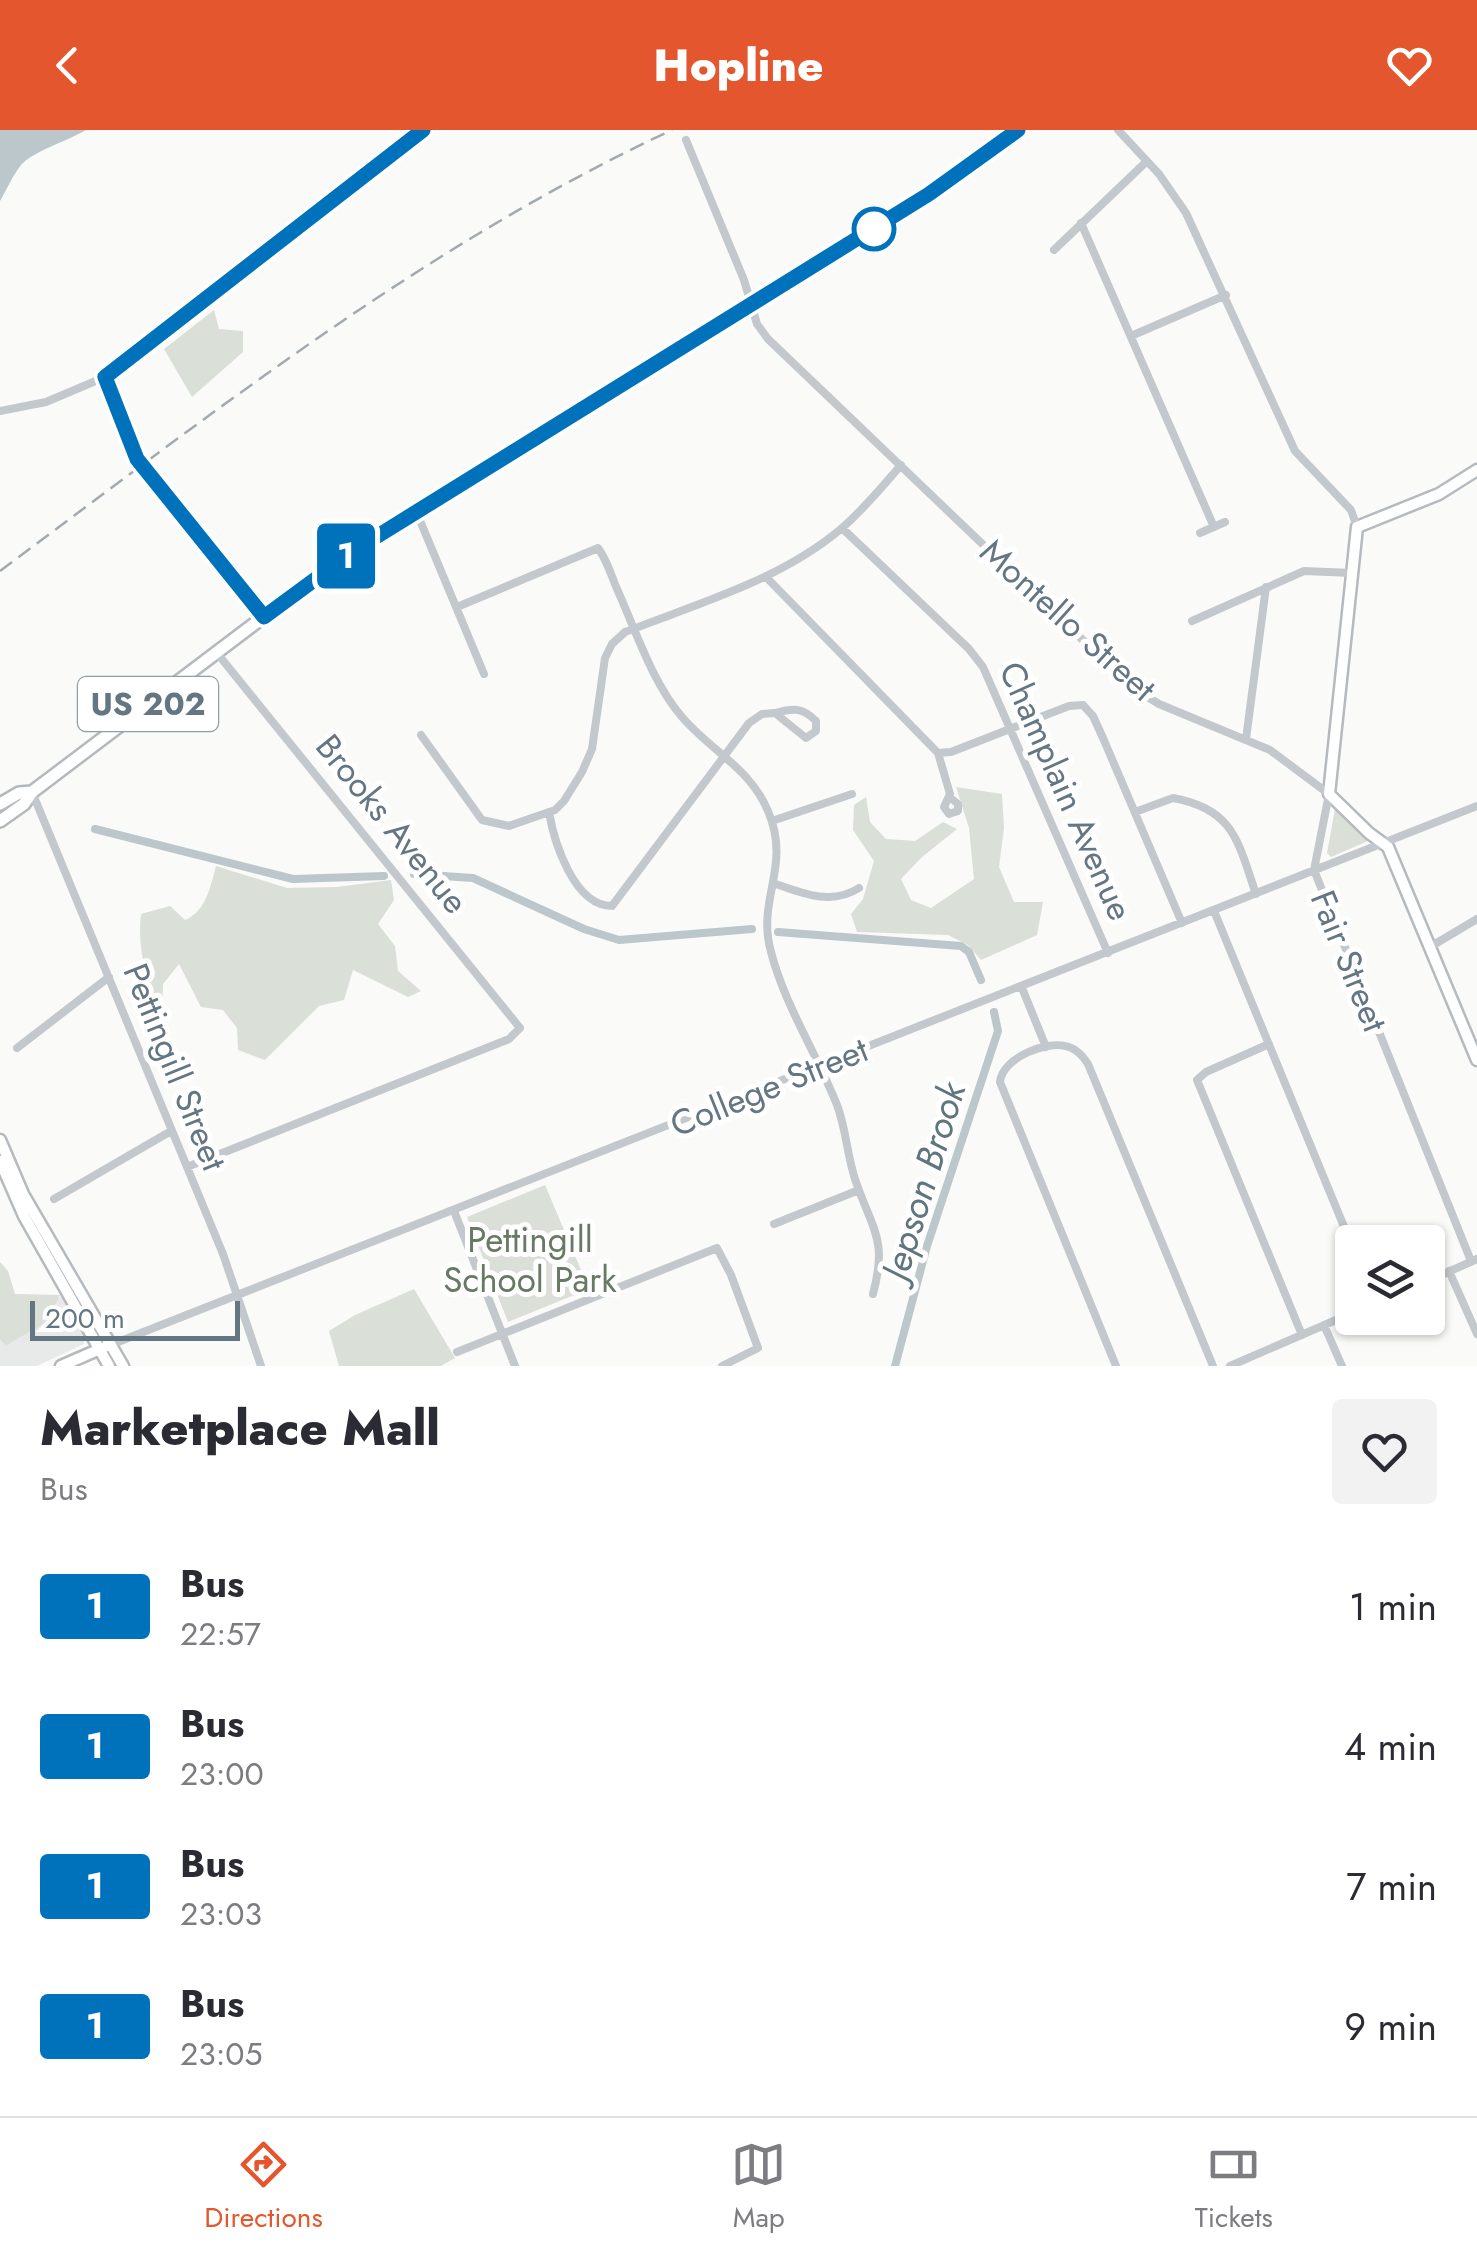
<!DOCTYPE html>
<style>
body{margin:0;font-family:Jost,sans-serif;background:#f2f2f3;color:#2b2b33;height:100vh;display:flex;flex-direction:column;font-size:38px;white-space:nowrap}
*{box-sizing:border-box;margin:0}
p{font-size:32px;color:#7c7c81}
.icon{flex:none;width:55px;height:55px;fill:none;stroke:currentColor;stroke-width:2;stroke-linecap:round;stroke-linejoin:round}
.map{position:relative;height:1236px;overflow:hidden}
.details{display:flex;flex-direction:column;background:#fff;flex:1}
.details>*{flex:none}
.badge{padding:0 20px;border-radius:8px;font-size:35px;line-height:65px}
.buttons{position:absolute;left:1335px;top:1095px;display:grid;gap:20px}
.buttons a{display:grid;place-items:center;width:110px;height:110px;border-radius:10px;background:#fff;box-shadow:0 2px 8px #0004;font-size:50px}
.scale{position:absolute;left:30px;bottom:25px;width:210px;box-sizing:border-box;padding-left:10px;border:5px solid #657683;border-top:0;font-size:28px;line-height:35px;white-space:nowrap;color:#657683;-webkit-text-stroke:8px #fff;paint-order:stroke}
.map>.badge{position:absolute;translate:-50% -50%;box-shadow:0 0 0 5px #fff}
.round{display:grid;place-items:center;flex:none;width:105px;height:105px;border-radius:10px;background:#f2f2f3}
.overview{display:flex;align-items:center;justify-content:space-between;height:170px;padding:0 40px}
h1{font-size:48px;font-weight:800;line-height:75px}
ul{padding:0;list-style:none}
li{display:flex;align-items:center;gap:30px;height:140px;padding:0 40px}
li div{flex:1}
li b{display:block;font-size:38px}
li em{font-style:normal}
li .badge{min-width:110px;font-weight:700;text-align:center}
header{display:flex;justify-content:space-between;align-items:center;height:130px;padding:0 40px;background:#e4572e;color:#fff;font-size:45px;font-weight:800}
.dock{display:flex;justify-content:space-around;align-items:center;height:140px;border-top:2px solid #e1e1e2;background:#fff;font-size:28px;color:#7c7c81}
.dock a{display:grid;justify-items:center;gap:5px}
.dock .active{color:#e4572e}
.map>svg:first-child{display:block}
.built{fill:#e8e9e9}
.green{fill:#dadfd7}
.water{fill:#bbc7cb}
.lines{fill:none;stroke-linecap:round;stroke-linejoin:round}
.canal{stroke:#bbc7cb;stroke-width:8}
.major-casing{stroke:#b5babe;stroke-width:15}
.highway-casing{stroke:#b4b9bd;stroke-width:16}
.minor{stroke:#c3c8cc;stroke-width:8}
.major{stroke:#fff;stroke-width:10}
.highway{stroke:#fff;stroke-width:11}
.rail{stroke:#a2aab0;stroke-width:2.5;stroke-dasharray:15 8;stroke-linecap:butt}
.line-casing{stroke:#fff;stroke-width:22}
.line{stroke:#0072bc;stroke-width:15}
.stop-dot{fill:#fff;stroke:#0072bc;stroke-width:5}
.labels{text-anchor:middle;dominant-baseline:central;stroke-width:10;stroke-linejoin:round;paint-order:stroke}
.shield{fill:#fff;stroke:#939fa8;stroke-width:2.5}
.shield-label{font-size:32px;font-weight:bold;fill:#657683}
.street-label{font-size:35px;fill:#657683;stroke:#fff}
.park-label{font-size:35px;fill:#687a64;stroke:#fff}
.water-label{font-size:38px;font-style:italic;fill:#60757c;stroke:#fff}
</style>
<header><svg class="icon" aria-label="back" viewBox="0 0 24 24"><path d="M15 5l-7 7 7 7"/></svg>Hopline<svg class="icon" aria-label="heart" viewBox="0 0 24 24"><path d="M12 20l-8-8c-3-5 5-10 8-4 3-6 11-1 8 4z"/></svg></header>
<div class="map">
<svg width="1477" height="1236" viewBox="0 0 1477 1236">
<rect width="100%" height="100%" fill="#fafaf8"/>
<path class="built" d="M62 1166 85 1206 84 1214 37 1236H0V1178L12 1196Z"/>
<path class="green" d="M214 180 219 199 243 201V222L192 267 164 219Z
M956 657 1002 664 1004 698 999 737 1014 772H1043L1037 805 981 830 968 815 948 805 857 802 851 784 863 769 874 731 853 700 854 675 866 667 870 692 886 709 915 711 943 692 957 699 921 728 901 749 911 770 931 778 974 749 969 698Z
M1335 679 1368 711 1331 727 1327 723Z
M216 736 287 758 337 757 391 750 394 770 378 794 395 816 398 841 421 861 408 867 353 840 344 870 319 876 265 930 238 920 237 898 223 880 201 877 179 834 163 854 162 883C146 853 137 818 141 784L170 776 185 790C206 781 210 758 216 736Z
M545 1055 589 1159 508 1192 467 1087Z
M0 1132 8 1141 15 1164 60 1165C41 1205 38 1194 6 1216L0 1209Z
M414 1159 455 1228 441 1236H339L329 1201 355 1185Z"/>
<path class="water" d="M0 0H86C68 11 33 21 21 35 13 45 7 59 0 71Z"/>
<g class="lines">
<path class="canal" d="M95 699 293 749 384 746
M414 744 473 748 584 799 619 810 752 799
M778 802 961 816 969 822 981 850
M895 1236 927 1116 998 901 994 882"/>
<g class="major-casing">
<path id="major" d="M1477 340 1439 364 1357 397 1329 664 1369 703 1388 717 1477 930
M0 1010 23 1064 123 1236
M0 1031 24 1086 109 1236
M61 1236 107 1216"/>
</g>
<g class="highway-casing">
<path id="highway" d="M0 674 19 663 32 662
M0 691 24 674 32 662 323 442 929 64 1018 0"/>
</g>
<path class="minor" d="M1118 0 1159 44 1186 83 1295 321 1351 380 1357 397
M686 10 744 150 757 194 768 209 1133 558 1159 574 1270 620 1329 664 1314 740 1471 1131
M1081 93 1214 397
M1054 120 1147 31
M1131 206 1226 165
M105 247 137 329 264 487
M0 281 46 272 105 247 423 0
M416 381 484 544
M842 398 969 519 983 537 1108 823
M1200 403 1225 392
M766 447 938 623
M457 477 598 418C607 430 611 445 617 459 636 501 652 552 682 587 711 621 750 638 768 681 792 737 756 769 771 822 785 876 817 924 837 975 846 998 847 1025 855 1049 872 1100 888 1108 873 1164
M1192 491 1304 441 1352 443
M421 605 482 690 509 696 555 680 564 671 582 642 592 619 605 528 612 514 625 502C699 473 781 450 842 398 863 380 883 356 901 335
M1246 609 1266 457
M938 623 951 622 1069 576 1083 575 1093 586 1103 608 1182 793
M938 623 950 664 944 677 949 684 958 681V674L953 670
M32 662 223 1124 261 1236
M549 682C554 712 574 776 612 776L749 593 762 584 775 583 806 608 816 601V591C802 577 793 578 775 583
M1135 682 1173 668C1234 679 1238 712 1256 764
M772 691 852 664
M773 753C802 763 831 776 859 758
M1214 781 1352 1116
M1430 817 1477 789
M1022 858 1046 917
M1269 914 1206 942 1197 950 1302 1205
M17 918 109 847
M187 1037 509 909 520 898 217 523
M54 1069 171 1001
M454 1081 515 1236
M774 1094 859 1060
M1449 1141 1477 1204
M1428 1151 1477 1129
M1324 1195 1342 1236
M113 1214 1477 676
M457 1222 717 1118 731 1145 758 1218 722 1236
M1116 1236 1000 952C1002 928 1048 909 1069 917 1078 920 1083 926 1088 934L1213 1236
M1230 1236 1352 1183"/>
<use href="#major" class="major"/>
<use href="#highway" class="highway"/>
<path class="rail" d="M0 441C215 281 427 114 672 0"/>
</g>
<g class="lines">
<g class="line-casing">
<path id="line" d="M423 0 105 247 137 329 264 487 355 420 929 64 1018 0"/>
</g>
<use href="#line" class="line"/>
</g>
<circle class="stop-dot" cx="874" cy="99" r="20"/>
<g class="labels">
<rect class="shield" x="78" y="547" width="140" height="54" rx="8"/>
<g class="shield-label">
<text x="148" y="574">US 202</text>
</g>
<g class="street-label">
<text transform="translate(1068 490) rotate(42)">Montello Street</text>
<text transform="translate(1066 661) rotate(66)">Champlain Avenue</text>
<text transform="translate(392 694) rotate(51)">Brooks Avenue</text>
<text transform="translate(1349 831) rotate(68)">Fair Street</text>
<text transform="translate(175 937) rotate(68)">Pettingill Street</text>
<text transform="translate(769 957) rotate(-22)">College Street</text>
</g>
<g class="park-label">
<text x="530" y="1110">Pettingill<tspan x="530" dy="40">School Park</tspan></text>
</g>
<g class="water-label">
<text transform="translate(923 1051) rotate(-73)">Jepson Brook</text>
</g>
</g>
</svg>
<div class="buttons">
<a><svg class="icon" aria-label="layers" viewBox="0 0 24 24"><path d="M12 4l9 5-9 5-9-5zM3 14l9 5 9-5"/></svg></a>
</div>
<div class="scale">200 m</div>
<b class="badge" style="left:346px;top:426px;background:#0072bc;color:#fff">1</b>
</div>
<section class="details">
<div class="overview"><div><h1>Marketplace Mall</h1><p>Bus</p></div><a class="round"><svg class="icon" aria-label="heart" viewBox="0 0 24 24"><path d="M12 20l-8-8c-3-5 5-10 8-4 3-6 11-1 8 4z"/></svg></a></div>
<ul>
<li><span class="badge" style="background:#0072bc;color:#fff">1</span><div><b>Bus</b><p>22:57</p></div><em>1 min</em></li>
<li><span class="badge" style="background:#0072bc;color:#fff">1</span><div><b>Bus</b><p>23:00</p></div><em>4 min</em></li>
<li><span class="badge" style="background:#0072bc;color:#fff">1</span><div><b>Bus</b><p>23:03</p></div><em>7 min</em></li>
<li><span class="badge" style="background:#0072bc;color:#fff">1</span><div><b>Bus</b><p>23:05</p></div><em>9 min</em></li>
</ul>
</section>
<nav class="dock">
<a class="active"><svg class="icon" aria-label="directions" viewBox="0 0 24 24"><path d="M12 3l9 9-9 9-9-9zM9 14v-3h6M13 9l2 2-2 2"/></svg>Directions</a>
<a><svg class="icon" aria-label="map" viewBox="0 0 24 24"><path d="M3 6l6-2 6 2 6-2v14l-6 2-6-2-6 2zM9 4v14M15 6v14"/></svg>Map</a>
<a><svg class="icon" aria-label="tickets" viewBox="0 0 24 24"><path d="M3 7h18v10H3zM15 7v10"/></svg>Tickets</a>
</nav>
